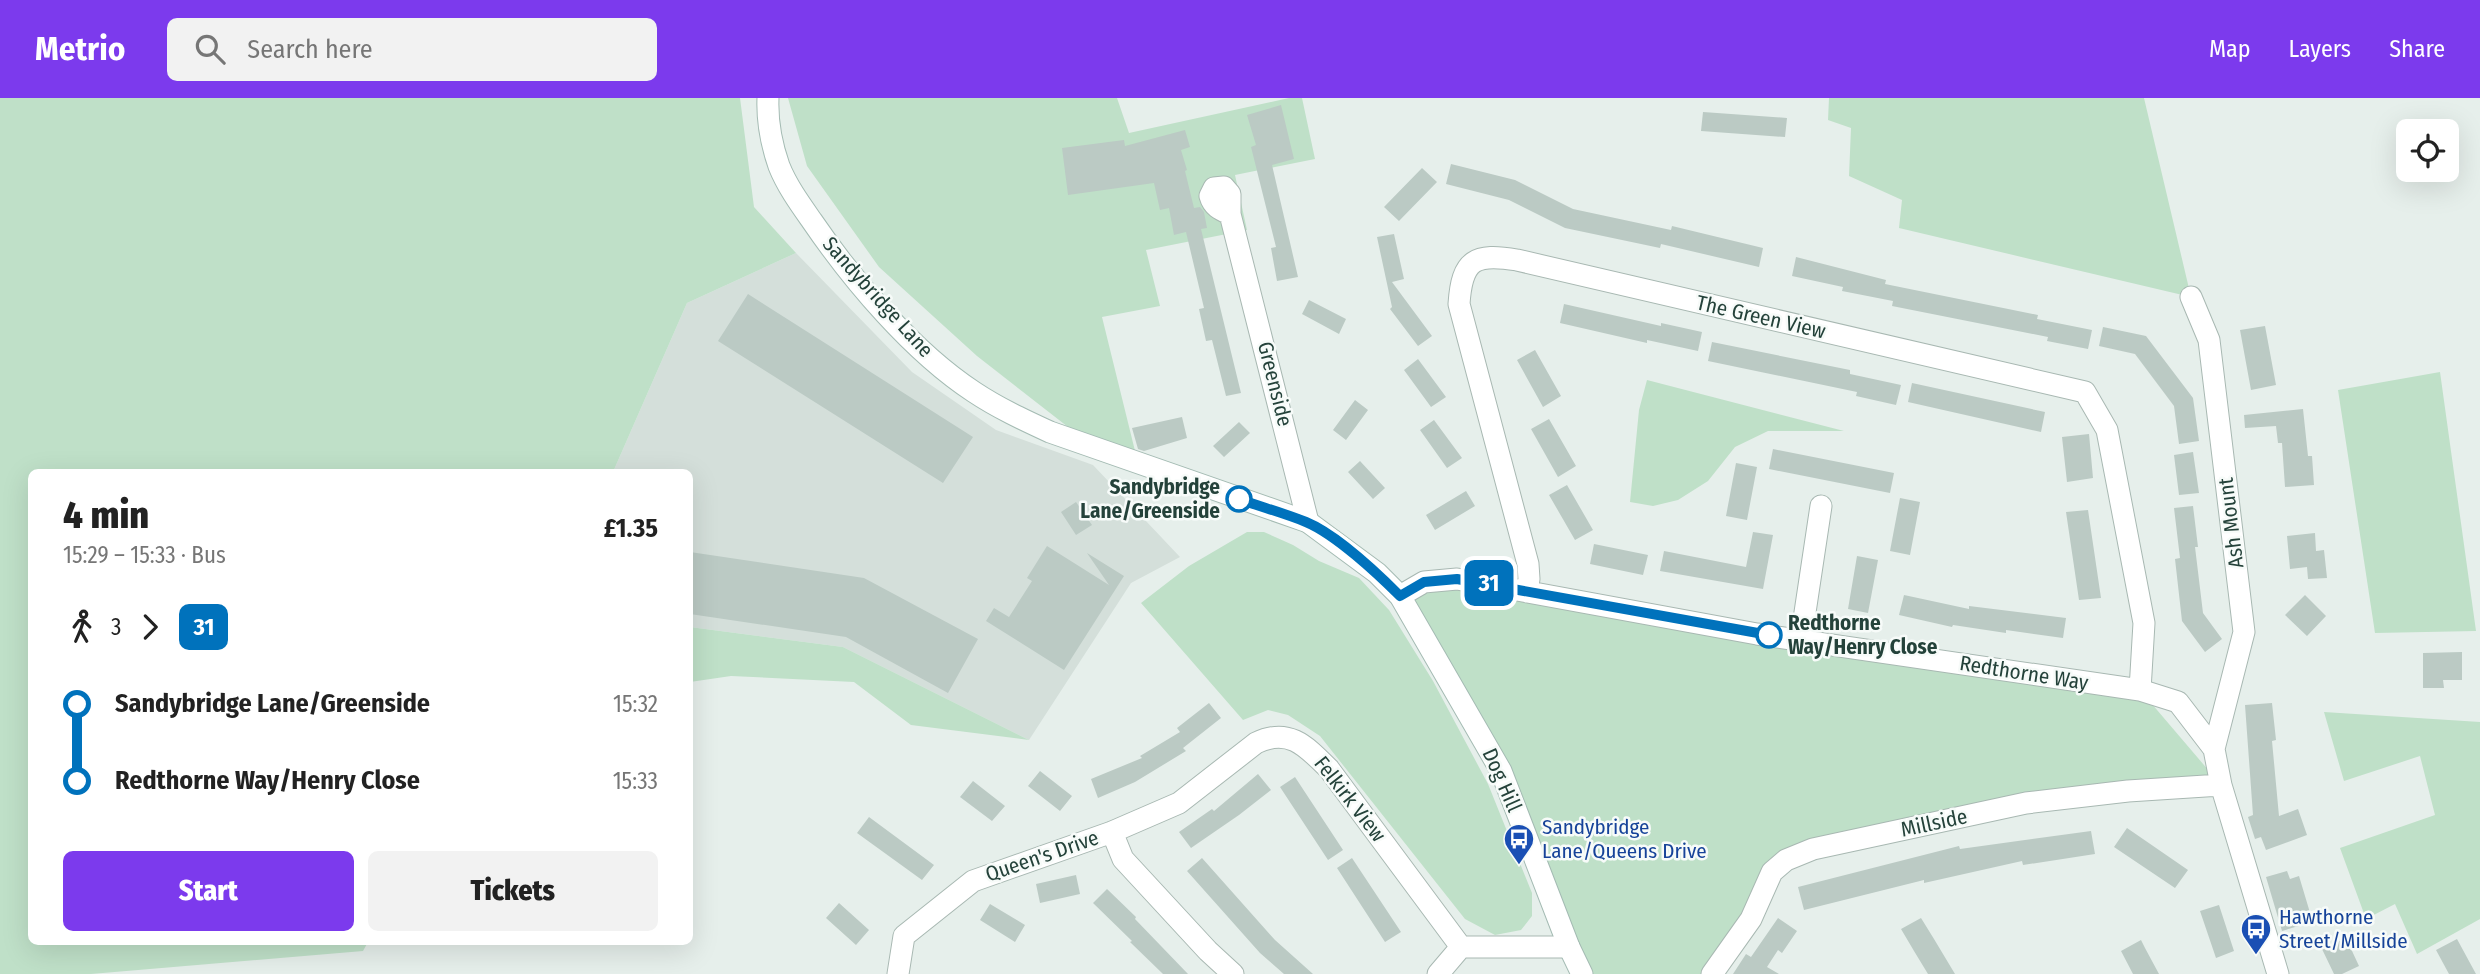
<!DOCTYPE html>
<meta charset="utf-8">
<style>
body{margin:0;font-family:"Fira Sans Condensed",sans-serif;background:#f2f2f2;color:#222;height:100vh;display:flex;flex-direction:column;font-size:26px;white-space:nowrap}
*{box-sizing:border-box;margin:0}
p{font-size:23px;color:#767676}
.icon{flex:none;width:38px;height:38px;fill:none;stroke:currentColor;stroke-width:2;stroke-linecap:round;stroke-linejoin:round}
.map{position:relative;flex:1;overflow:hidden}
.sheet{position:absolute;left:28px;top:371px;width:665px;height:476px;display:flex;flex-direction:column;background:#fff;border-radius:10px;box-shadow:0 7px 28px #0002}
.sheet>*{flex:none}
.badge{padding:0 14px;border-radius:10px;font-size:24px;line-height:46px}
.tools{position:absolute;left:2396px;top:21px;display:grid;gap:14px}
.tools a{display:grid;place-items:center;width:63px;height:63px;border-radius:10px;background:#fff;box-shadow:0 7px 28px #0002;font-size:35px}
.map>.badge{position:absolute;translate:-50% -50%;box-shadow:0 0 0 4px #fff}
.legs{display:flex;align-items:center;gap:10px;height:77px;padding:0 35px;font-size:23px}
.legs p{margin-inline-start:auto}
.summary{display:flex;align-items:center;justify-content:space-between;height:119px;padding:0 35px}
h1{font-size:38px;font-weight:800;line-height:52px}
.action{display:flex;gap:14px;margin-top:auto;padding:14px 35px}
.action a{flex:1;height:80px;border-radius:10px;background:#7c3aed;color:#fff;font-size:28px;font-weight:800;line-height:80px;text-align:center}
.action a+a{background:#f2f2f2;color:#222}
ul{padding:0 35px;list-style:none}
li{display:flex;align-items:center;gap:24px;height:77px;font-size:26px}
li i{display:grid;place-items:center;width:10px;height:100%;margin:0 9px;background:currentColor}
li i::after{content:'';width:18px;height:18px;margin:-9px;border:5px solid;border-radius:50%;background:#fff}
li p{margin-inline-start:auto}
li:first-child i{background:linear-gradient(#0000 50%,currentColor 0)}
li:last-child i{background:linear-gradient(currentColor 50%,#0000 0)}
header{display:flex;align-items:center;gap:42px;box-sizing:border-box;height:98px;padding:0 35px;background:#7c3aed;color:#fff}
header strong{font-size:33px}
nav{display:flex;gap:38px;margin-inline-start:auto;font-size:24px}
.search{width:490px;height:63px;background:#f2f2f2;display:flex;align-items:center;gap:18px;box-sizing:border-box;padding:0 24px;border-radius:10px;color:#767676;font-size:26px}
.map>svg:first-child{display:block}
.built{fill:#d4dfda}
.green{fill:#bfe0c8}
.building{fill:#bbcac4}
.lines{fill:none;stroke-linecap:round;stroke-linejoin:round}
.street-casing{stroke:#a8b8b2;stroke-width:23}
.secondary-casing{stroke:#a4bbb3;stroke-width:23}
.street{stroke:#fff;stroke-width:21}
.secondary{stroke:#fff;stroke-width:21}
.line-1-casing{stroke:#fff;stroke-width:16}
.line-1{stroke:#0072bc;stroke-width:10}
.stop-1-dot{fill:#fff;stroke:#0072bc;stroke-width:3.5}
.labels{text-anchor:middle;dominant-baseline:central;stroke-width:5;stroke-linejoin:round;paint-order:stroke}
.street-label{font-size:21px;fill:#24423a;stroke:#f7fbf9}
.stop-label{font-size:21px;font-weight:bold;fill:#24423a;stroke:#f7fbf9;text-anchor:end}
.transit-label{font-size:21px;fill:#164399;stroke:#f7fbf9;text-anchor:start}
</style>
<header>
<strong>Metrio</strong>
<div class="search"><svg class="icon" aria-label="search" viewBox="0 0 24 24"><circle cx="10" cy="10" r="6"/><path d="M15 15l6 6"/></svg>Search here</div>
<nav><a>Map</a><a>Layers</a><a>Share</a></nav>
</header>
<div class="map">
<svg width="2480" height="876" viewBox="0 0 2480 876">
<rect width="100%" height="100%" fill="#e6efeb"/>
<path class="built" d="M796 155 912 274 996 332 1093 367 1180 459 1131 485 1029 642 843 549 690 529V374H613L687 205Z"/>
<path class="green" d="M0 0H740L754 109 796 155 687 205 613 374H32V844H368L363 853 91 876H0Z
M788 0H1117L1129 35 1289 0H1302L1315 61 1235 77 1247 132 1146 152 1160 208 1102 219 1136 357 1077 336 977 258 879 169 807 68Z
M1829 0H2144L2191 199 1899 130 1902 102 1849 78 1851 30 1828 22Z
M2440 274 2476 533 2375 535 2338 292Z
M1647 282 1844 333H1768L1735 349 1708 383 1678 402 1653 408 1630 404 1639 312Z
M1247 434H1264L1293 447 1319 463 1359 480 1389 512 1433 583 1488 686 1532 795V818L1521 832 1495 837 1465 821 1320 638 1288 617 1268 612 1243 622 1141 505 1189 468Z
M1424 484 2140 592 2221 687 2128 693 1786 763 1714 876H1582L1501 673 1400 498Z
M690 529 843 549 1029 642 911 627 854 584 731 578 690 584Z
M2324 614 2480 624V821L2417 856 2395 806 2366 821 2340 750 2435 717 2420 658 2344 683Z"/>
<path class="building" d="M1281 7 1294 61 1272 67 1298 179 1277 183 1271 150 1276 149 1251 49 1256 47 1247 17Z
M1703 14 1787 20 1785 39 1701 33Z
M1185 32 1190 49 1181 52 1187 72 1185 73 1194 110 1200 109 1204 114 1207 130 1201 131 1241 295 1226 298 1212 242 1206 243 1199 211 1204 210 1186 134 1174 137 1169 110 1160 112 1154 85 1068 97 1062 50 1124 42 1125 48Z
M1451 66 1515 82 1573 111 1671 132 1672 128 1763 150 1759 169 1661 146 1660 150 1565 130 1509 102 1446 86Z
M1422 70 1437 84 1399 123 1384 109Z
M1394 136 1404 181 1392 184 1432 238 1418 248 1390 211 1392 209 1377 139Z
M1796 159 1886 182 1885 186 2038 217 2037 221 2092 232 2088 251 2047 243 2048 239 1892 208 1893 203 1842 193 1843 189 1792 178Z
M748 196 973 339 943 385 718 243Z
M1309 202 1346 221 1339 236 1302 216Z
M1564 206 1661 228V225L1702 234 1698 253 1647 242V245L1560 225Z
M2265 228 2276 287 2251 292 2240 232Z
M2103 229 2146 238 2193 300 2199 343 2179 346 2174 308 2135 256 2099 248Z
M1712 244 1850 272V276L1901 287 1896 307 1856 298 1857 294 1708 263Z
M1535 252 1561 298 1543 309 1517 262Z
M1418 261 1446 299 1431 309 1404 272Z
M1912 285 2045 314 2041 334 1908 304Z
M1355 302 1368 312 1346 342 1333 332Z
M2303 311 2308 358H2312L2314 387 2285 389 2282 345H2278L2276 328 2245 330 2244 317Z
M1182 319 1187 340 1144 353 1138 351 1132 330Z
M1549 321 1576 368 1558 379 1531 331Z
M1434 322 1462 360 1447 370 1420 332Z
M1239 324 1250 335 1224 359 1213 348Z
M2089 336 2093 380 2067 384 2062 339Z
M1773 351 1894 375 1890 395 1769 371Z
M2193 354 2199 395 2179 397 2174 357Z
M1360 363 1385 390 1373 401 1348 374Z
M1736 365 1757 369 1747 422 1726 418Z
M1567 387 1593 432 1575 442 1549 397Z
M1466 393 1475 408 1435 432 1426 417Z
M1900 400 1920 404 1910 457 1890 453Z
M1076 404 1092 427 1076 437 1061 414Z
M2193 408 2198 449H2195L2203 515 2222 541 2205 554 2182 523 2175 461 2180 460 2174 410Z
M2088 412 2101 500 2079 502 2066 414Z
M1753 434 1773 437 1763 491 1660 473 1664 453 1746 469Z
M2315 435 2316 453 2324 452 2327 480 2308 481 2307 469 2290 471 2287 438Z
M1594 446 1648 457 1643 477 1590 466Z
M1047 448 1109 487 1087 455 1124 478 1064 572 986 523 994 510 1009 519 1032 483 1027 480Z
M690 454 864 480 978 541 948 595 846 539 690 516Z
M1857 458 1878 462 1868 515 1848 511Z
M1904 497 1969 511V508L2066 520 2063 540 2006 532V535L1953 527 1952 529 1899 517Z
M2305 497 2326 518 2307 538 2285 517Z
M2462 554V582H2443L2444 590H2423V555Z
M1209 605 1221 620 1183 650 1186 653 1135 684 1098 700 1091 681 1142 660 1140 658 1180 634 1177 630Z
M2272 605 2276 642 2272 643 2279 718 2298 711 2307 737 2266 752 2261 739 2255 741 2248 719 2253 717 2245 607Z
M1040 673 1072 698 1060 713 1028 688Z
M1258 676 1271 692 1239 717 1191 750 1179 734 1212 711 1214 713Z
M1295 679 1343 752 1328 762 1280 689Z
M973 683 1005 708 992 723 960 699Z
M869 719 934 767 922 782 857 735Z
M2127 730 2188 772 2175 790 2114 749Z
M2091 733 2095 756 2023 767 2022 763 1924 785V782L1804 812 1798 789 1959 748 1960 751Z
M1202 760 1275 842 1313 876H1284L1260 855 1187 773Z
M1352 760 1401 834 1385 844 1337 770Z
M2287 773 2290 781 2299 778 2311 818 2303 820 2305 826 2282 833 2266 779Z
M1076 777 1080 796 1040 805 1036 786Z
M1107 791 1136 819 1135 821 1188 876H1163L1130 844 1132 843 1093 805Z
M839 805 869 832 856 847 826 820Z
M990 806 1025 827 1015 844 980 822Z
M2219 807 2234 853 2216 860 2200 813Z
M1778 820 1797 833 1782 855 1778 852 1767 869 1779 876H1733L1746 856 1751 859Z
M1921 820 1934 841 1955 876H1928L1914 853 1901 831Z
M2346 840 2359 868 2342 876H2334L2322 851Z
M2457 841 2476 876H2449L2436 852Z
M2141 842 2145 850 2159 876H2133L2121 853Z"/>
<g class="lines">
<g class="street-casing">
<path id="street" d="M1230 116C1221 112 1213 109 1210 98L1214 90 1224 89 1230 96V116L1308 424
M2191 199 2209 242 2244 534 2214 651
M1527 494 1529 481 1528 466 1459 206C1462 161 1475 155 1517 162L2085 294 2107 332 2144 525 2140 592
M1400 498 1424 484 1457 481 1757 536 2140 592 2178 604 2214 651 2221 687 2278 876
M1801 541 1821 408
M1112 734 1123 761 1208 853 1233 876
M898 876 904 838 973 783 1112 734 1179 705 1256 645C1289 629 1306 648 1329 671L1461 849H1569
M1438 876 1461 849
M1712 876 1751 821 1772 774 1786 762 1813 751 2026 705 2128 693 2221 687"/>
</g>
<g class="secondary-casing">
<path id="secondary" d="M768 0C767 24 771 45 779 68 787 88 800 106 812 123 853 183 913 254 974 294 998 310 1024 322 1050 334L1308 424 1377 475 1400 498 1501 673 1569 849 1582 876"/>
</g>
<use href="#street" class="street"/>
<use href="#secondary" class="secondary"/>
</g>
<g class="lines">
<g class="line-1-casing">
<path id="line-1" d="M1239 401C1261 409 1284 415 1306 424 1335 436 1377 475 1400 498L1424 484 1457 481 1769 537"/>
</g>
<use href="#line-1" class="line-1"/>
</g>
<defs>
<g id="bus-pin" transform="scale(1.575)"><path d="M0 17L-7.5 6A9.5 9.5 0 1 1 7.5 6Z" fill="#1a4fb4" stroke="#f7fbf9"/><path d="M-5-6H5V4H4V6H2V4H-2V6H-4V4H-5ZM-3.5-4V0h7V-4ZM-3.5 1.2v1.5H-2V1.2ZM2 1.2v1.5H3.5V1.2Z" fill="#fff"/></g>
</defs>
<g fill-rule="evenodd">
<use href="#bus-pin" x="1519" y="741"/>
<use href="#bus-pin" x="2256" y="831"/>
</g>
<g class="stop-1-dot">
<circle cx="1239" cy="401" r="12"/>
<circle cx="1769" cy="537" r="12"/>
</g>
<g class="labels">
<g class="street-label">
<text transform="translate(878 199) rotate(48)">Sandybridge Lane</text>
<text transform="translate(1761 219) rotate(13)">The Green View</text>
<text transform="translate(1275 286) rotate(76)">Greenside</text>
<text transform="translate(2231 425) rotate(-97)">Ash Mount</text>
<text transform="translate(2024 575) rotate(9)">Redthorne Way</text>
<text transform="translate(1502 682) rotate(66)">Dog Hill</text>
<text transform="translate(1350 701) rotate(52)">Felkirk View</text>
<text transform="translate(1934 725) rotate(-12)">Millside</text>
<text transform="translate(1042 758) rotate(-19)">Queen's Drive</text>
</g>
<g class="stop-label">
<text x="1220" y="389">Sandybridge<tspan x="1220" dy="24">Lane/Greenside</tspan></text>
<text x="1788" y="525" text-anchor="start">Redthorne<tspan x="1788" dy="24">Way/Henry Close</tspan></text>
</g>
<g class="transit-label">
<text x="1542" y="729">Sandybridge<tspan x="1542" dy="24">Lane/Queens Drive</tspan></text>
<text x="2279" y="819">Hawthorne<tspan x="2279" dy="24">Street/Millside</tspan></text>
</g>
</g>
</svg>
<div class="tools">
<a><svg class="icon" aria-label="locate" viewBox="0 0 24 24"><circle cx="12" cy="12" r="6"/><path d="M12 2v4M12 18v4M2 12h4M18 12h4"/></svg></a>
</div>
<b class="badge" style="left:1489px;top:485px;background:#0072bc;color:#fff">31</b>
<section class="sheet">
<div class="summary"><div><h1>4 min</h1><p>15:29 – 15:33 · Bus</p></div><b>£1.35</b></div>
<div class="legs"><svg class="icon" aria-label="walk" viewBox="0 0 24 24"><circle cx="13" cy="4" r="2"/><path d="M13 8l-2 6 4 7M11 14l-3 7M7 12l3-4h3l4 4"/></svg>3<svg class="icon" aria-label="forward" viewBox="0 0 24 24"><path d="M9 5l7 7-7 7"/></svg><b class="badge" style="background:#0072bc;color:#fff">31</b></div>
<ul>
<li><i style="color:#0072bc"></i><b>Sandybridge Lane/Greenside</b><p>15:32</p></li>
<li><i style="color:#0072bc"></i><b>Redthorne Way/Henry Close</b><p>15:33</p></li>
</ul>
<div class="action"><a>Start</a><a>Tickets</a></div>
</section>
</div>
